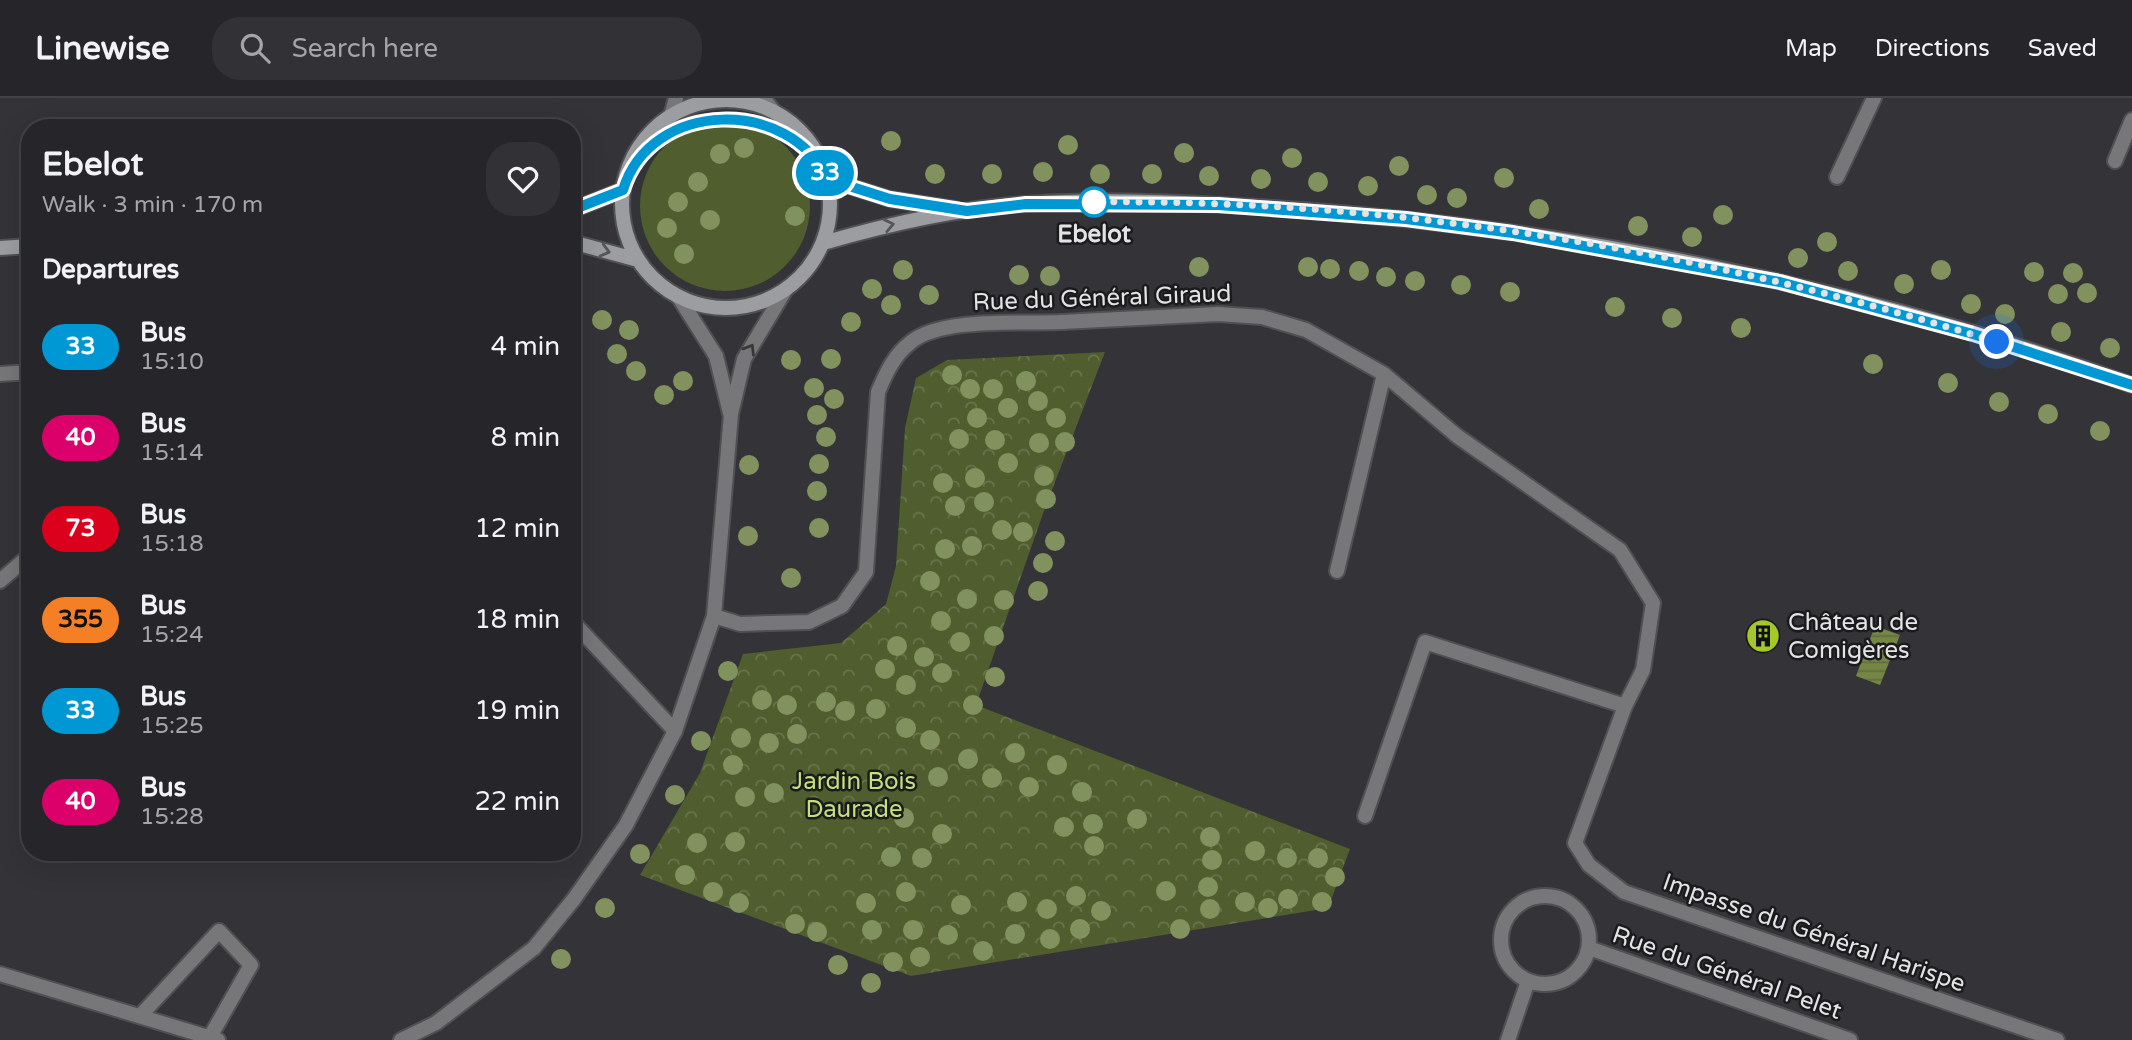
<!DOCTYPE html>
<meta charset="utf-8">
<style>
body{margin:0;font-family:"Varela Round",sans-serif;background:#323236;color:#f1f3f6;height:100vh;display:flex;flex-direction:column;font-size:26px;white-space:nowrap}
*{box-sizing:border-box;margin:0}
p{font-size:23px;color:#a4a5a8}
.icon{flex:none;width:38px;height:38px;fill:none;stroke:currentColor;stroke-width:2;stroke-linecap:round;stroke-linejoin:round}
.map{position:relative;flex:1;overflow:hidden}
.side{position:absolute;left:21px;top:21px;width:560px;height:742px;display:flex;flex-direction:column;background:#26262a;border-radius:28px;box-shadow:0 7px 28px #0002,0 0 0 2px #424347}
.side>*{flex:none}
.badge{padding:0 14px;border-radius:23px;font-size:24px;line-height:46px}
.you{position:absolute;width:35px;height:35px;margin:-18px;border:5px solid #fff;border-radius:50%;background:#1a73e8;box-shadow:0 0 0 10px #1a73e833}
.map>.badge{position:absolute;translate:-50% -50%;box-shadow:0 0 0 4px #fff}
h2{padding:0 21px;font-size:26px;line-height:63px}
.round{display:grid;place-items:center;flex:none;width:74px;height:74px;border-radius:28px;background:#323236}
.overview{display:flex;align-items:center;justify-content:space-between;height:119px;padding:0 21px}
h1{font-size:33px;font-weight:700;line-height:52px}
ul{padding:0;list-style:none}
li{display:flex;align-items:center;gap:21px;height:91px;padding:0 21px}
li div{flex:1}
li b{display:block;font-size:26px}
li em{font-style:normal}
li .badge{min-width:77px;font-weight:700;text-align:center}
header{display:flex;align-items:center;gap:42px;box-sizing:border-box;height:98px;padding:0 35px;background:#26262a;border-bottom:2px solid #424347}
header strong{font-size:33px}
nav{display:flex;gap:38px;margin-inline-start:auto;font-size:24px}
.search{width:490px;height:63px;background:#323236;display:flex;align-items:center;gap:18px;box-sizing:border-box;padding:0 24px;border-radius:28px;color:#a4a5a8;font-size:26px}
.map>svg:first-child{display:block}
.grass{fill:#505d2e}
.park{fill:url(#park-crowns)}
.water{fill:url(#water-rules)}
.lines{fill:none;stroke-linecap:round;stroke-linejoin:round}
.lane-casing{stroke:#4f4f54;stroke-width:18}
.street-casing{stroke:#4f4f54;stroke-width:18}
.secondary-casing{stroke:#4f4f54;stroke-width:18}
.lane{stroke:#777779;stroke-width:14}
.street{stroke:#777779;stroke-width:14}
.secondary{stroke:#9c9da0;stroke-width:14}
.tree{fill:#82925e}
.oneway{stroke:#555658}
.oneway2{stroke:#373739}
.line-casing{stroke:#fff;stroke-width:16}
.line{stroke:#0098d4;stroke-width:10}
.walk{stroke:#e2e3e5;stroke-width:7;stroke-dasharray:0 12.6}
.stop-dot{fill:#fff;stroke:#0098d4;stroke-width:3.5}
.labels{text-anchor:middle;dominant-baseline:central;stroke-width:5;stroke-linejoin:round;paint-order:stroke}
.stop-label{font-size:24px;font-weight:bold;fill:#e2e3e5;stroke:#1b1b1d}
.street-label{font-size:24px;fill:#e2e3e5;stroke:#1b1b1d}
.poi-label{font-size:24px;fill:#e2e3e5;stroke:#1b1b1d;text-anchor:start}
.park-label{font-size:24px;fill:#c3df7e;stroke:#1b1b1d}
</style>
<header>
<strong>Linewise</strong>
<div class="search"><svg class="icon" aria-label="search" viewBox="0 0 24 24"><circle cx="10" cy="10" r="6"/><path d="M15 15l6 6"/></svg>Search here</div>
<nav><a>Map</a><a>Directions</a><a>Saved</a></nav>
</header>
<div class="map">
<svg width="2132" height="942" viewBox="0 0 2132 942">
<defs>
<pattern id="park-crowns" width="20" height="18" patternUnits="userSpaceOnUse" patternTransform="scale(1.75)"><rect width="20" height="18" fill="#505d2e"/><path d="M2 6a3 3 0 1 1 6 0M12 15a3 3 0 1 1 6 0" fill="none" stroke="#69744c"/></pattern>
<pattern id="water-rules" width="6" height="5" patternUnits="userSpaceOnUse" patternTransform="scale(1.75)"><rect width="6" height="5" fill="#748743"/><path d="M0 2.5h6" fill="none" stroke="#616c44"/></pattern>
</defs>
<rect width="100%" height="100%" fill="#333338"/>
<path class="grass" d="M640 108a85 85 0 1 1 170 0a85 85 0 1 1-170 0Z"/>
<path class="park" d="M1105 254 1045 410 976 607 1350 751 1328 810 911 878 640 777 700 675 743 556 841 545 886 506 896 468 905 330 916 280 947 262Z"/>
<path class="water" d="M1875 528 1900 537 1880 587 1856 578Z"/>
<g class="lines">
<g class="lane-casing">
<path id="lane" d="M1837 79 1874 0
M1062 224 1218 216 1262 219 1306 232 1384 276 1457 338 1620 452 1653 505 1643 572 1625 608 1575 745 1589 767 1624 794 2057 942
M0 276 30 274
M1337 473 1384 276
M0 483 30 457
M572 523 675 633
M1365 718 1425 544 1625 608
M140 918 219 833 251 867 210 939"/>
</g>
<g class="street-casing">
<path id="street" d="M763 0 775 15
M671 18 676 0
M2115 63 2132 22
M678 198 716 258 730 315
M714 518 740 526 809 524 842 508 866 474 878 294C886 275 894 257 911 244 942 219 1022 226 1062 224
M1501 842a44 44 0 1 1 88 0a44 44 0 1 1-88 0Z
M1589 850 1850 942
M0 876 218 942
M401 942 436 925 534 850 574 801 626 727 675 633 714 518 731 316 744 261 786 191
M1508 942 1528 883"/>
</g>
<g class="secondary-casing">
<path id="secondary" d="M622 106a104 104 0 1 1 208 0a104 104 0 1 1-208 0Z
M827 81 890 101 955 111
M572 112 623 92
M572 144 638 162
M823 145C889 126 957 110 1026 106 1109 100 1192 105 1274 110 1565 129 1858 188 2132 287
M0 150 30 148"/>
</g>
<use href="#lane" class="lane"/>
<use href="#street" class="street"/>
<use href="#secondary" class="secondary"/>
</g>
<g class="tree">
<circle cx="891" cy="43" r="10"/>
<circle cx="1068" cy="47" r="10"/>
<circle cx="744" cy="50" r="10"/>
<circle cx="1184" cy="55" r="10"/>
<circle cx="720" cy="56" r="10"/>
<circle cx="1292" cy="60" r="10"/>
<circle cx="1399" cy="68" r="10"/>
<circle cx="1043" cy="74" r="10"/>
<circle cx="935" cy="76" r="10"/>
<circle cx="992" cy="76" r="10"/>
<circle cx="1100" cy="76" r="10"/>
<circle cx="1152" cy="76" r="10"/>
<circle cx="1209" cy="78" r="10"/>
<circle cx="1504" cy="80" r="10"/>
<circle cx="1261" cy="81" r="10"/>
<circle cx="698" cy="84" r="10"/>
<circle cx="1318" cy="84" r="10"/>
<circle cx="1368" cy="88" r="10"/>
<circle cx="1427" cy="97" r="10"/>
<circle cx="1457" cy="100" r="10"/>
<circle cx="678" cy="104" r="10"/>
<circle cx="1539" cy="111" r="10"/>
<circle cx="1723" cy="117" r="10"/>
<circle cx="795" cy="118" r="10"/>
<circle cx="710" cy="122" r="10"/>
<circle cx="1638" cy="128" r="10"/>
<circle cx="667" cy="130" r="10"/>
<circle cx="1692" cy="139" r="10"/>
<circle cx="1827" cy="144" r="10"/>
<circle cx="684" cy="156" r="10"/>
<circle cx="1798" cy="160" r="10"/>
<circle cx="1199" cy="169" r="10"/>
<circle cx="1308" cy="169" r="10"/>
<circle cx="1330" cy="171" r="10"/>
<circle cx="903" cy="172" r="10"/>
<circle cx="1941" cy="172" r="10"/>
<circle cx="1359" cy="173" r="10"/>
<circle cx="1848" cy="173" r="10"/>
<circle cx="2034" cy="174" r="10"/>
<circle cx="2073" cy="175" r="10"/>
<circle cx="1019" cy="177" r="10"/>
<circle cx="1050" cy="178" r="10"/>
<circle cx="1386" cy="179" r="10"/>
<circle cx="1415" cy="183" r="10"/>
<circle cx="1904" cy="186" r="10"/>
<circle cx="1461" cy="187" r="10"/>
<circle cx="872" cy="191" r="10"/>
<circle cx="1510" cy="194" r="10"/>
<circle cx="2087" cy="195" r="10"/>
<circle cx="2058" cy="196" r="10"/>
<circle cx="929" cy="197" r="10"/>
<circle cx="1971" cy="206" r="10"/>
<circle cx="891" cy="207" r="10"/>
<circle cx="1615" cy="209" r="10"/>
<circle cx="2005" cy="216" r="10"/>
<circle cx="1672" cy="220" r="10"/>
<circle cx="602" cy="222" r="10"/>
<circle cx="851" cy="224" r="10"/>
<circle cx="1741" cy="230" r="10"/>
<circle cx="629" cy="232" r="10"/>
<circle cx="2061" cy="234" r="10"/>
<circle cx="2110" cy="250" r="10"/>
<circle cx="617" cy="256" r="10"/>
<circle cx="831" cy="261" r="10"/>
<circle cx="791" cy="262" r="10"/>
<circle cx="1873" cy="266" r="10"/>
<circle cx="636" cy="273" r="10"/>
<circle cx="952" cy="277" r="10"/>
<circle cx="683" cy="283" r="10"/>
<circle cx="1026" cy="283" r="10"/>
<circle cx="1948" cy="285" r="10"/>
<circle cx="814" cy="290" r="10"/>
<circle cx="970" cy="291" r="10"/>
<circle cx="993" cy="291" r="10"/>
<circle cx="664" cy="297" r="10"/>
<circle cx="834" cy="301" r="10"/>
<circle cx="1038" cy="303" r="10"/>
<circle cx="1999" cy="304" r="10"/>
<circle cx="1008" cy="310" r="10"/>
<circle cx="2048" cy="316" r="10"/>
<circle cx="817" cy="317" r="10"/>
<circle cx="977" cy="320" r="10"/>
<circle cx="1056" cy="320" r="10"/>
<circle cx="2100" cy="333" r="10"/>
<circle cx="826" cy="339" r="10"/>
<circle cx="959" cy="341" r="10"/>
<circle cx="995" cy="342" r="10"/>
<circle cx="1065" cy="344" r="10"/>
<circle cx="1039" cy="345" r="10"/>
<circle cx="1008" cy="365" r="10"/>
<circle cx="819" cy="366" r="10"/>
<circle cx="749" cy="367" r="10"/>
<circle cx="1044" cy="378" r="10"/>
<circle cx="975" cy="380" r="10"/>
<circle cx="943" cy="385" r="10"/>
<circle cx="817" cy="393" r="10"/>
<circle cx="1046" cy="401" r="10"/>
<circle cx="984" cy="404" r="10"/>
<circle cx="955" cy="408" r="10"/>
<circle cx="819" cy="430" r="10"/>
<circle cx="1002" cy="432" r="10"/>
<circle cx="1023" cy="434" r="10"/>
<circle cx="748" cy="438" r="10"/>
<circle cx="1055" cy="443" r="10"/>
<circle cx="972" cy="448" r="10"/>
<circle cx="945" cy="451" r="10"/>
<circle cx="1043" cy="465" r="10"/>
<circle cx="791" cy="480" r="10"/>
<circle cx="930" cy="483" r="10"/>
<circle cx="1038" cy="493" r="10"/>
<circle cx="967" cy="501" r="10"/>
<circle cx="1004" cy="502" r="10"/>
<circle cx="941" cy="523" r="10"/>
<circle cx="994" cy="538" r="10"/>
<circle cx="960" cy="544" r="10"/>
<circle cx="897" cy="548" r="10"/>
<circle cx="924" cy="559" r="10"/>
<circle cx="885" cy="571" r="10"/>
<circle cx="728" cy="573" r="10"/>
<circle cx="942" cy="575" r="10"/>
<circle cx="995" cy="579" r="10"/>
<circle cx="906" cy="587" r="10"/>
<circle cx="762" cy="602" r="10"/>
<circle cx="826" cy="604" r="10"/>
<circle cx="787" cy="607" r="10"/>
<circle cx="973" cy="607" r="10"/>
<circle cx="876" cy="611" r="10"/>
<circle cx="845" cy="613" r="10"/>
<circle cx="906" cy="630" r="10"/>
<circle cx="797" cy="636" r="10"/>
<circle cx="741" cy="640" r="10"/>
<circle cx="930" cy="642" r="10"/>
<circle cx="701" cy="643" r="10"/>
<circle cx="769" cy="645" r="10"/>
<circle cx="1015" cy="655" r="10"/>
<circle cx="968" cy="661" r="10"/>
<circle cx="733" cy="667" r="10"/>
<circle cx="1057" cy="667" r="10"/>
<circle cx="938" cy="679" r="10"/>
<circle cx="992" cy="680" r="10"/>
<circle cx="1029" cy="689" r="10"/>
<circle cx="1082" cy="694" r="10"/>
<circle cx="774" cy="695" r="10"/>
<circle cx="675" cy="697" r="10"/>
<circle cx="745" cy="699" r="10"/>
<circle cx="904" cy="720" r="10"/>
<circle cx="1137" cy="721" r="10"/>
<circle cx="1093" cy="726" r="10"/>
<circle cx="1064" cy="729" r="10"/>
<circle cx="942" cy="736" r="10"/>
<circle cx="1210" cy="739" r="10"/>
<circle cx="735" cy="744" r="10"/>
<circle cx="697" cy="745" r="10"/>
<circle cx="1094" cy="748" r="10"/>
<circle cx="1255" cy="753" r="10"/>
<circle cx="640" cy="756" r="10"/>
<circle cx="891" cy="759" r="10"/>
<circle cx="922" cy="760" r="10"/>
<circle cx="1287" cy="760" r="10"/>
<circle cx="1318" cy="760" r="10"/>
<circle cx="1212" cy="762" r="10"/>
<circle cx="685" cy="777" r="10"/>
<circle cx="1335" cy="779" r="10"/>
<circle cx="1208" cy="789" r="10"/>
<circle cx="1166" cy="793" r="10"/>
<circle cx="713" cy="794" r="10"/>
<circle cx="906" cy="794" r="10"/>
<circle cx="1076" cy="798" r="10"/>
<circle cx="1288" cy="801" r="10"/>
<circle cx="1017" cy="804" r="10"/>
<circle cx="1245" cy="804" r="10"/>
<circle cx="1322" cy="804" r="10"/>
<circle cx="739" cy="805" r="10"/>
<circle cx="866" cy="805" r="10"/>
<circle cx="961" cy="807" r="10"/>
<circle cx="605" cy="810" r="10"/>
<circle cx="1268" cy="810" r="10"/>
<circle cx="1047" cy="811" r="10"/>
<circle cx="1210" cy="811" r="10"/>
<circle cx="1101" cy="813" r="10"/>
<circle cx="795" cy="826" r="10"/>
<circle cx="1080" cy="831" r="10"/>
<circle cx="1180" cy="831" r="10"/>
<circle cx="872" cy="832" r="10"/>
<circle cx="913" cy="832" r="10"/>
<circle cx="817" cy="834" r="10"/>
<circle cx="1015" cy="836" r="10"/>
<circle cx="948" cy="837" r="10"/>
<circle cx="1050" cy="841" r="10"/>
<circle cx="983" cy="853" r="10"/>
<circle cx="920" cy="859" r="10"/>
<circle cx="561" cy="861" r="10"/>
<circle cx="893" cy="864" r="10"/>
<circle cx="838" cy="867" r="10"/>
<circle cx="871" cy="885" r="10"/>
</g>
<defs><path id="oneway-chevron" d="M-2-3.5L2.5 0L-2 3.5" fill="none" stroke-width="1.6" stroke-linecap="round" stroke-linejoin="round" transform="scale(1.75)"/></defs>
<g class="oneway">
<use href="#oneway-chevron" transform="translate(889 127) rotate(-12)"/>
<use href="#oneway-chevron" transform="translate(605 153) rotate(15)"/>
</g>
<use class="oneway2" href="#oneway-chevron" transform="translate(750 251) rotate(-59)"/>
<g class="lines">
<g class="line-casing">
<path id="line" d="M572 112 623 92C651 0 791 0 827 81L890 101 967 113 1026 106 1218 107 1406 121 1513 135 1780 184 1973 236 2132 287"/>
</g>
<use href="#line" class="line"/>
<path class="walk" d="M1094 104H1085C1392 100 1705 153 1997 244"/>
</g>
<defs>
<g id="building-disc" transform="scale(1.75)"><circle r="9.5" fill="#a4c825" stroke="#1b1b1d"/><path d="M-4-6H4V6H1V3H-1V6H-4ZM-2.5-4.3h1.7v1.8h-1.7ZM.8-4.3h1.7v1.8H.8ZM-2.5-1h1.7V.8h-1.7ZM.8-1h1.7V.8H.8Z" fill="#111"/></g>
</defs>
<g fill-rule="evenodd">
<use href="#building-disc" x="1763" y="538"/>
</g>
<circle class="stop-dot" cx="1094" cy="104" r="14"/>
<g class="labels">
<g class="stop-label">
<text x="1094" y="136">Ebelot</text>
</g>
<g class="street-label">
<text transform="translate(1102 200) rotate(-2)">Rue du Général Giraud</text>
<text transform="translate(1814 835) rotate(19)">Impasse du Général Harispe</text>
<text transform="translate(1727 875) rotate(19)">Rue du Général Pelet</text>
</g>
<g class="poi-label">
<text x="1788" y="524">Château de<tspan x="1788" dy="28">Comigères</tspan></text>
</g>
<g class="park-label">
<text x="854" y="683">Jardin Bois<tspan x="854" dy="28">Daurade</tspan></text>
</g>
</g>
</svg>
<div class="you" style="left:1997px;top:244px"></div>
<b class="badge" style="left:825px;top:75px;background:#0098d4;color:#fff">33</b>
<section class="side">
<div class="overview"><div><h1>Ebelot</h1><p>Walk · 3 min · 170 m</p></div><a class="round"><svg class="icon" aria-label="heart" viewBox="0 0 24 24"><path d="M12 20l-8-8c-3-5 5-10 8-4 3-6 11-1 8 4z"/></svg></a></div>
<h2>Departures</h2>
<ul>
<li><span class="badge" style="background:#0098d4;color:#fff">33</span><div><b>Bus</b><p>15:10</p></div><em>4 min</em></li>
<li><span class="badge" style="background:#dc006b;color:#fff">40</span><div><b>Bus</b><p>15:14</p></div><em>8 min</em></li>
<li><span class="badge" style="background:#db001b;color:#fff">73</span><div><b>Bus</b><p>15:18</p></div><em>12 min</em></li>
<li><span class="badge" style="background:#f57f25;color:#111">355</span><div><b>Bus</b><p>15:24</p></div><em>18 min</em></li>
<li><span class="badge" style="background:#0098d4;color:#fff">33</span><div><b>Bus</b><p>15:25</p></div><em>19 min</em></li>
<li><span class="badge" style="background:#dc006b;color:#fff">40</span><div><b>Bus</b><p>15:28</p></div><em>22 min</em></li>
</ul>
</section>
</div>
